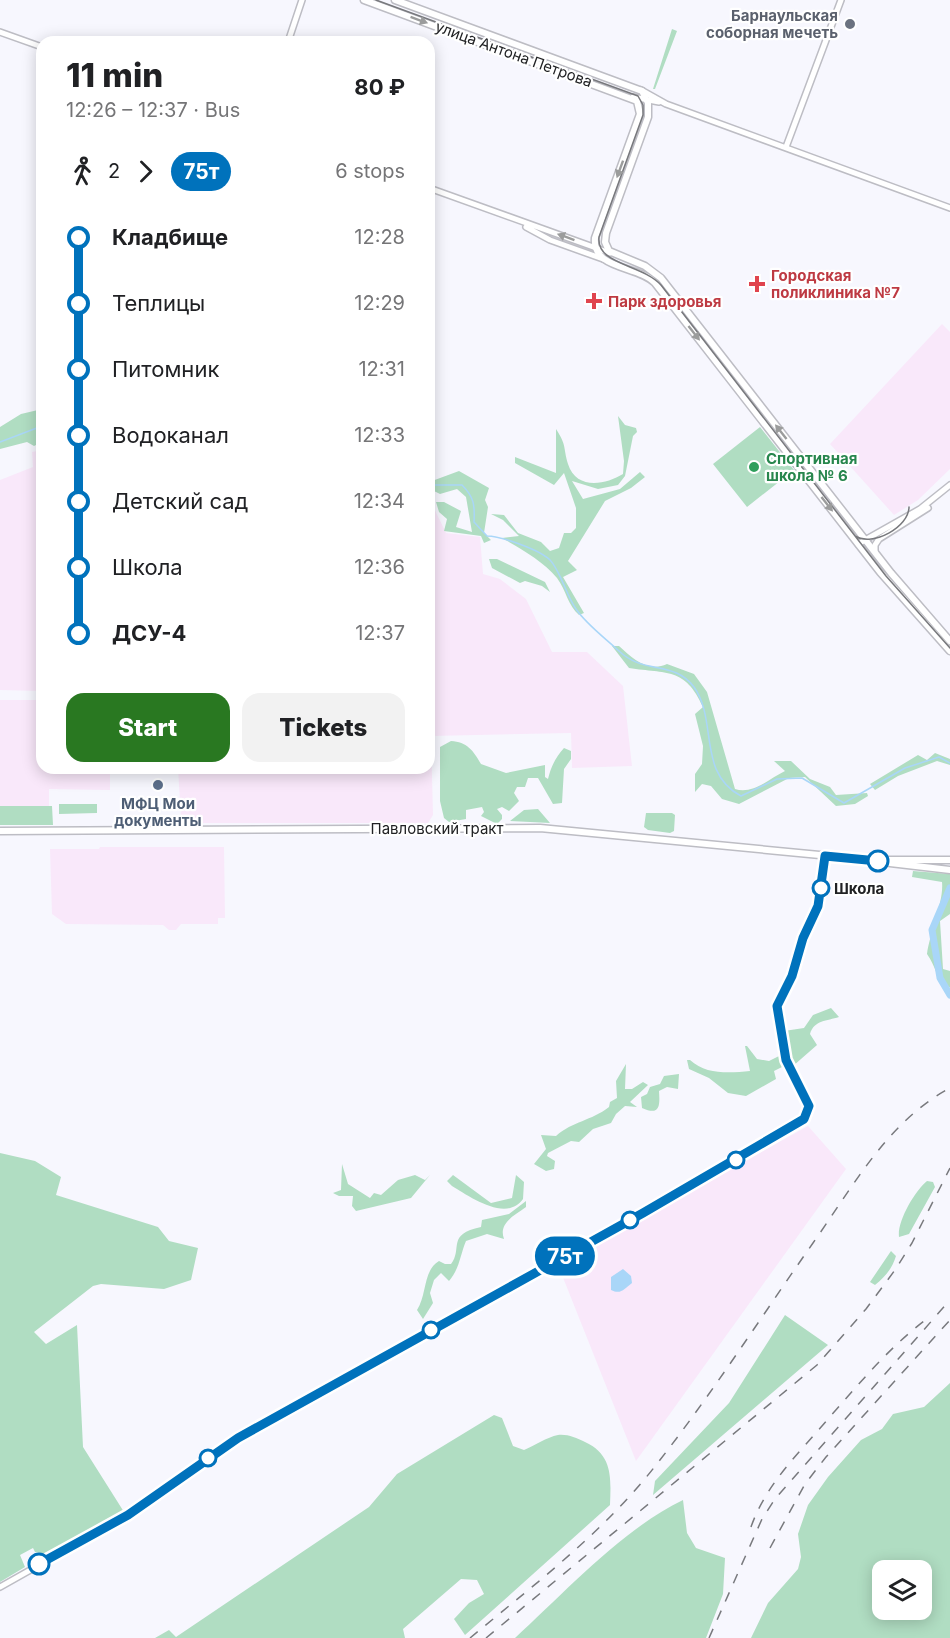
<!DOCTYPE html>
<meta charset="utf-8">
<style>
body{margin:0;font-family:Inter,sans-serif;background:#f2f2f2;color:#202124;height:100vh;display:flex;flex-direction:column;font-size:22px;white-space:nowrap}
*{box-sizing:border-box;margin:0}
p{font-size:20px;color:#757577}
.icon{flex:none;width:33px;height:33px;fill:none;stroke:currentColor;stroke-width:2;stroke-linecap:round;stroke-linejoin:round}
.map{position:relative;flex:1;overflow:hidden}
.side{position:absolute;left:36px;top:36px;width:399px;height:738px;display:flex;flex-direction:column;background:#fff;border-radius:18px;box-shadow:0 3px 15px #0003}
.side>*{flex:none}
.badge{padding:0 12px;border-radius:20px;font-size:21px;line-height:39px}
.tools{position:absolute;left:872px;top:1560px;display:grid;gap:12px}
.tools a{display:grid;place-items:center;width:60px;height:60px;border-radius:12px;background:#fff;box-shadow:0 3px 15px #0003;font-size:30px}
.map>.badge{position:absolute;translate:-50% -50%;box-shadow:0 0 0 3px #fff}
.legs{display:flex;align-items:center;gap:9px;height:66px;padding:0 30px;font-size:20px}
.legs p{margin-inline-start:auto}
.overview{display:flex;align-items:center;justify-content:space-between;height:102px;padding:0 30px}
h1{font-size:33px;font-weight:800;line-height:45px}
.action{display:flex;gap:12px;margin-top:auto;padding:12px 30px}
.action a{flex:1;height:69px;border-radius:18px;background:#297821;color:#fff;font-size:24px;font-weight:800;line-height:69px;text-align:center}
.action a+a{background:#f2f2f2;color:#202124}
ul{padding:0 30px;list-style:none}
li{display:flex;align-items:center;gap:21px;height:66px;font-size:22px}
li i{display:grid;place-items:center;width:9px;height:100%;margin:0 8px;background:currentColor}
li i::after{content:'';width:15px;height:15px;margin:-8px;border:4px solid;border-radius:50%;background:#fff}
li p{margin-inline-start:auto}
li:first-child i{background:linear-gradient(#0000 50%,currentColor 0)}
li:last-child i{background:linear-gradient(currentColor 50%,#0000 0)}
.map>svg:first-child{display:block}
.industrial{fill:#f9e8fa}
.green{fill:#b0ddc2;fill-rule:evenodd}
.water{fill:#a9d6f8}
.lines{fill:none;stroke-linecap:round;stroke-linejoin:round}
.stream{stroke:#a9d6f8;stroke-width:1.5}
.river{stroke:#a9d6f8;stroke-width:7}
.minor-casing{stroke:#bdbdc4;stroke-width:8}
.major-casing{stroke:#bdbdc4;stroke-width:9}
.minor{stroke:#fff;stroke-width:5}
.major{stroke:#fff;stroke-width:6}
.tram{stroke:#78797d;stroke-width:1.5}
.rail{stroke:#78797d;stroke-width:1.5;stroke-dasharray:10 10;stroke-linecap:butt}
.oneway{fill:#9b9c9c}
.line-1-casing{stroke:#fff;stroke-width:14}
.line-1{stroke:#0072bc;stroke-width:9}
.worship-dot{fill:#6b7280;stroke:#fff;stroke-width:2}
.health-dot{fill:#e0444e;stroke:#fff;stroke-width:2}
.leisure-dot{fill:#2e9e5b;stroke:#fff;stroke-width:2}
.service-dot{fill:#5c6f8a;stroke:#fff;stroke-width:2}
.stop-1-dot{fill:#fff;stroke:#0072bc;stroke-width:3}
.labels{text-anchor:middle;dominant-baseline:central;stroke-width:4.5;stroke-linejoin:round;paint-order:stroke}
.worship-label{font-size:15px;font-weight:bold;fill:#5b616d;stroke:#fff;text-anchor:end}
.street-label{font-size:15px;fill:#212224;stroke:#fff}
.health-label{font-size:15px;font-weight:bold;fill:#be3a42;stroke:#fff;text-anchor:start}
.leisure-label{font-size:15px;font-weight:bold;fill:#27864d;stroke:#fff;text-anchor:start}
.service-label{font-size:15px;font-weight:bold;fill:#4e5e75;stroke:#fff}
.stop-label{font-size:15px;font-weight:bold;fill:#212224;stroke:#fff;text-anchor:start}
</style>
<div class="map">
<svg width="950" height="1638" viewBox="0 0 950 1638">
<rect width="100%" height="100%" fill="#f7f7fe"/>
<path class="industrial" d="M942 324 950 332V469L918 500 894 515 830 444Z
M42 450V691L0 690V480L33 467 32 452Z
M429 498 446 533 480 537 483 574 500 579 526 599 552 652H587L623 686 632 766 572 768 571 733 431 736 433 815 428 823H188L181 818 178 768H429Z
M0 700H42V768H110V790L49 789V806H0Z
M100 847H224L225 918H218V924H181L176 930H169L163 925 66 924 52 914 50 849H99Z
M808 1126 846 1169 636 1461 558 1265Z"/>
<path class="green" d="M672 29 677 31 655 89H653Z
M39 401H42L40 443 34 446 27 442 0 449V427L21 414 38 410Z
M618 416 625 425 636 428 637 432 633 436 625 476 618 485 598 489 572 481 583 499 620 489 640 472 645 477 631 488 605 501 568 561 577 570 563 577 584 613 579 615C568 606 566 590 557 578 543 561 521 549 502 538L519 536 503 520 491 514 504 515 518 533 541 542 550 551 559 548 564 533H571L576 528V508L564 473 554 485 515 463V457L556 473V429C567 446 563 447 568 464 576 490 605 485 623 474L624 461Z
M760 427 794 470 747 507 713 464Z
M459 471 489 488 485 500 488 507 484 533 491 540 484 543 481 536 444 531 447 519 439 512 436 502H444L461 511 456 527 472 532 466 497 457 489 440 494 434 491 432 481Z
M489 559H497L545 582 550 592 542 586 525 581 520 583 492 568Z
M612 646H619C632 658 648 673 667 664L694 674 707 692 735 789C753 795 770 778 785 771L774 761H791L810 779 830 787 836 795 867 793 868 796 855 804 836 806 805 777 789 778 739 804 722 799 711 786 702 784 695 792V774L702 764 703 746 695 714 703 707C685 667 667 674 629 668Z
M451 741C467 742 473 750 481 764L506 773 545 765V777L548 779C551 767 555 758 564 748L571 751V759L564 769 562 803 553 804 538 778H528L525 787H517L514 793 519 801 509 811 502 807 497 809 502 815V819L497 824 481 816 484 812 482 807 466 810V819L449 822 444 818 440 801V747Z
M935 753 950 759V765L937 761 898 776 875 790 870 784 918 755 927 760Z
M59 804H97V813L59 814Z
M0 806H52L53 825H0Z
M538 809 550 823 510 821 524 810Z
M646 813H672L675 815 674 831 670 833 648 830 644 827Z
M913 871 950 874V914L940 921 943 969 950 971V987L945 990C937 978 936 967 927 954 930 932 944 902 942 882L912 877Z
M831 1008 839 1017C827 1021 814 1020 810 1034L817 1045 793 1066 789 1058 784 1031 804 1028 813 1015Z
M745 1046H747L757 1059 769 1061 781 1055 784 1066 774 1071 776 1079 746 1096 728 1093 709 1078 689 1069 687 1060H690C706 1075 730 1073 750 1071Z
M626 1064 625 1089H632L643 1082 648 1085 630 1102 637 1107 625 1106 616 1114 611 1123 593 1129 579 1142 571 1141 548 1153 547 1156 555 1161 554 1169 546 1171 534 1164 546 1149 541 1135 556 1136C573 1121 591 1121 609 1107L610 1102 617 1098 616 1081Z
M679 1074 678 1089 667 1087 659 1091C660 1106 660 1116 642 1108L641 1097 647 1094 650 1087 660 1084 664 1076Z
M0 1153 35 1161 61 1177 56 1195 158 1227 169 1241 198 1248 191 1280 164 1289 101 1284 93 1286 34 1332 46 1344 77 1325 83 1447 124 1512 51 1555 35 1552 33 1548 20 1555 25 1567 0 1582Z
M342 1164 348 1184 370 1198 374 1193 381 1195 398 1180 415 1175 425 1180 430 1175 411 1198 356 1211 352 1206 353 1196H339L333 1193 341 1190Z
M453 1175 491 1203 512 1198 516 1175 524 1182 523 1199C506 1223 469 1196 452 1186L447 1181Z
M927 1181 933 1182 935 1187 909 1234 899 1237C897 1221 915 1191 927 1181Z
M526 1201V1207C515 1215 498 1223 504 1239L487 1234 466 1241C460 1255 460 1268 449 1281L441 1273 434 1280 430 1293 433 1303 423 1319 417 1310C427 1295 423 1270 439 1261L445 1264H451C463 1249 446 1234 481 1227L482 1220 509 1214Z
M891 1251 896 1256C892 1269 885 1277 875 1285L870 1282Z
M785 1315 828 1345 653 1495 655 1481 729 1403Z
M950 1383V1638H751L768 1603 798 1569 801 1557 798 1534 808 1505 828 1477 861 1440 882 1429 893 1414 924 1407ZM921 1570V1610H882V1570Z
M494 1415 502 1418 513 1446 524 1450C534 1446 547 1437 558 1435 568 1434 576 1438 585 1442 613 1455 611 1478 610 1505L465 1635 454 1619 469 1603 484 1594 477 1580 461 1579 403 1629 405 1638H155L169 1630 176 1637 369 1507 397 1474Z
M683 1500 687 1533 696 1548 725 1558 723 1594 706 1638H515C564 1593 624 1528 683 1500Z"/>
<path class="water" d="M623 1269 631 1276 632 1283C624 1289 621 1295 611 1290V1277Z"/>
<g class="lines">
<path class="stream" d="M0 442 42 426
M429 485H462C474 497 475 505 474 522L487 536C501 536 540 550 550 560 560 570 567 597 576 609 586 624 605 638 619 651 644 675 674 660 694 687 718 721 697 773 741 796L777 779 802 778 844 803 905 768 939 757 950 763"/>
<path class="river" d="M950 888 932 930 940 978 950 995"/>
<g class="minor-casing">
<path id="minor" d="M0 32 42 47
M288 42 302 0
M641 90 666 104 950 208
M633 97 659 102
M786 147 841 0
M429 188 610 253
M526 227 550 240 603 259
M858 544 920 509 950 485
M875 551V545L879 539 928 508
M0 1587 128 1515 238 1438 658 1205 804 1119 809 1106 786 1060 778 1024 777 1006 791 976 803 938 818 905 825 856"/>
</g>
<g class="major-casing">
<path id="major" d="M364 0 637 101 640 114 595 238C592 270 638 265 655 283L880 572 950 651
M395 0 642 91 648 103V117L606 233 605 242 609 251 645 266 661 278 891 573 950 641
M0 831 540 828 872 860H950
M890 863 950 870"/>
</g>
<use href="#minor" class="minor"/>
<use href="#major" class="major"/>
<path class="tram" d="M376 0 638 96 643 105V115L599 237C596 265 642 264 661 285L886 576 950 648
M855 536C873 547 909 527 909 507"/>
<path class="rail" d="M751 1527C766 1484 799 1453 828 1419 860 1383 889 1347 928 1318
M770 1548 805 1484 826 1457 950 1320
M470 1638C535 1584 604 1532 656 1465 712 1394 761 1317 813 1243 852 1188 888 1121 950 1088
M486 1638 817 1365 866 1309 895 1270 912 1243 950 1168
M709 1638 762 1519 775 1499 950 1300"/>
</g>
<defs><path id="oneway-solid" d="M-6-.8H1V-3.2L6.5 0L1 3.2V.8H-6Z" transform="scale(1.5)"/></defs>
<g class="oneway">
<use href="#oneway-solid" transform="translate(419 20) rotate(20)"/>
<use href="#oneway-solid" transform="translate(620 169) rotate(110)"/>
<use href="#oneway-solid" transform="translate(566 237) rotate(-160)"/>
<use href="#oneway-solid" transform="translate(694 333) rotate(52)"/>
<use href="#oneway-solid" transform="translate(781 432) rotate(-128)"/>
<use href="#oneway-solid" transform="translate(827 504) rotate(52)"/>
</g>
<g class="lines">
<g class="line-1-casing">
<path id="line-1" d="M39 1564 128 1515 238 1438 643 1213 804 1119 809 1106 786 1060 777 1006 792 976 803 938 818 906 825 856 878 861"/>
</g>
<use href="#line-1" class="line-1"/>
</g>
<circle class="worship-dot" cx="850" cy="24" r="6"/>
<g class="health-dot">
<path d="M754 275h6v6h6v6h-6v6h-6v-6h-6v-6h6z"/>
<path d="M591 292h6v6h6v6h-6v6h-6v-6h-6v-6h6z"/>
</g>
<circle class="leisure-dot" cx="754" cy="467" r="6"/>
<circle class="service-dot" cx="158" cy="785" r="6"/>
<g class="stop-1-dot">
<circle cx="878" cy="861" r="10"/>
<circle cx="821" cy="888" r="8"/>
<circle cx="736" cy="1160" r="8"/>
<circle cx="630" cy="1220" r="8"/>
<circle cx="431" cy="1330" r="8"/>
<circle cx="208" cy="1458" r="8"/>
<circle cx="39" cy="1564" r="10"/>
</g>
<g class="labels">
<g class="worship-label">
<text x="838" y="15">Барнаульская<tspan x="838" dy="17">соборная мечеть</tspan></text>
</g>
<g class="street-label">
<text transform="translate(514 54) rotate(20)">улица Антона Петрова</text>
<text x="437" y="828">Павловский тракт</text>
</g>
<g class="health-label">
<text x="771" y="275">Городская<tspan x="771" dy="17">поликлиника №7</tspan></text>
<text x="608" y="301">Парк здоровья</text>
</g>
<g class="leisure-label">
<text x="766" y="458">Спортивная<tspan x="766" dy="17">школа № 6</tspan></text>
</g>
<g class="service-label">
<text x="158" y="803">МФЦ Мои<tspan x="158" dy="17">документы</tspan></text>
</g>
<g class="stop-label">
<text x="834" y="888">Школа</text>
</g>
</g>
</svg>
<div class="tools">
<a><svg class="icon" aria-label="layers" viewBox="0 0 24 24"><path d="M12 4l9 5-9 5-9-5zM3 14l9 5 9-5"/></svg></a>
</div>
<b class="badge" style="left:565px;top:1256px;background:#0072bc;color:#fff">75т</b>
<section class="side">
<div class="overview"><div><h1>11 min</h1><p>12:26 – 12:37 · Bus</p></div><b>80 ₽</b></div>
<div class="legs"><svg class="icon" aria-label="walk" viewBox="0 0 24 24"><circle cx="13" cy="4" r="2"/><path d="M13 8l-2 6 4 7M11 14l-3 7M7 12l3-4h3l4 4"/></svg>2<svg class="icon" aria-label="forward" viewBox="0 0 24 24"><path d="M9 5l7 7-7 7"/></svg><b class="badge" style="background:#0072bc;color:#fff">75т</b><p>6 stops</p></div>
<ul>
<li><i style="color:#0072bc"></i><b>Кладбище</b><p>12:28</p></li>
<li><i style="color:#0072bc"></i><span>Теплицы</span><p>12:29</p></li>
<li><i style="color:#0072bc"></i><span>Питомник</span><p>12:31</p></li>
<li><i style="color:#0072bc"></i><span>Водоканал</span><p>12:33</p></li>
<li><i style="color:#0072bc"></i><span>Детский сад</span><p>12:34</p></li>
<li><i style="color:#0072bc"></i><span>Школа</span><p>12:36</p></li>
<li><i style="color:#0072bc"></i><b>ДСУ-4</b><p>12:37</p></li>
</ul>
<div class="action"><a>Start</a><a>Tickets</a></div>
</section>
</div>
